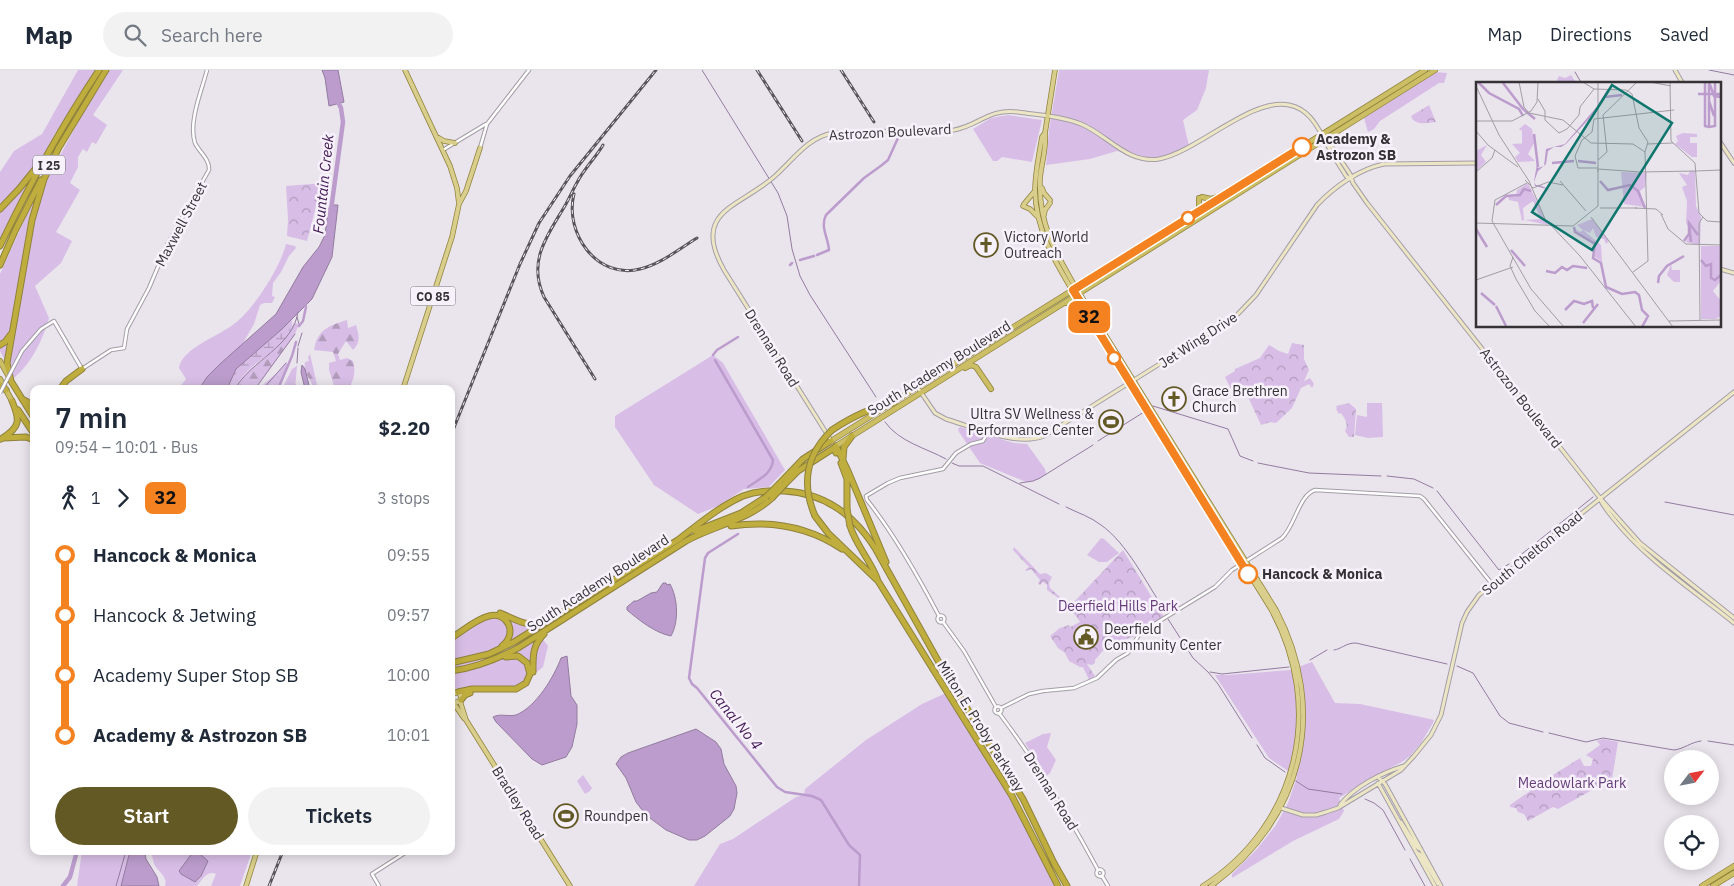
<!DOCTYPE html>
<meta charset="utf-8">
<style>
body{margin:0;font-family:"IBM Plex Sans",sans-serif;background:#f2f2f3;color:#1f2937;height:100vh;display:flex;flex-direction:column;font-size:19px;white-space:nowrap}
*{box-sizing:border-box;margin:0}
p{font-size:16px;color:#747a83}
.icon{flex:none;width:28px;height:28px;fill:none;stroke:currentColor;stroke-width:2;stroke-linecap:round;stroke-linejoin:round}
.map{position:relative;flex:1;overflow:hidden}
.sheet{position:absolute;left:30px;top:315px;width:425px;height:470px;display:flex;flex-direction:column;background:#fff;border-radius:10px;box-shadow:0 2px 12px #0003}
.sheet>*{flex:none}
.badge{padding:0 10px;border-radius:8px;font-size:18px;line-height:32px}
.needle{width:32px;rotate:58deg}
.buttons{position:absolute;left:1664px;top:680px;display:grid;gap:10px}
.buttons a{display:grid;place-items:center;width:55px;height:55px;border-radius:50%;background:#fff;box-shadow:0 2px 12px #0003;font-size:25px}
.map>.badge{position:absolute;translate:-50% -50%;box-shadow:0 0 0 2px #fff}
.legs{display:flex;align-items:center;gap:8px;height:55px;padding:0 25px;font-size:16px}
.legs p{margin-inline-start:auto}
.headline{display:flex;align-items:center;justify-content:space-between;height:85px;padding:0 25px}
h1{font-size:28px;font-weight:600;line-height:38px}
.button{display:flex;gap:10px;margin-top:auto;padding:10px 25px}
.button a{flex:1;height:58px;border-radius:30px;background:#625925;color:#fff;font-size:20px;font-weight:600;line-height:58px;text-align:center}
.button a+a{background:#f2f2f3;color:#1f2937}
ul{padding:0 25px;list-style:none}
li{display:flex;align-items:center;gap:18px;height:60px;font-size:19px}
li i{display:grid;place-items:center;width:8px;height:100%;margin:0 6px;background:currentColor}
li i::after{content:'';width:12px;height:12px;margin:-6px;border:4px solid;border-radius:50%;background:#fff}
li p{margin-inline-start:auto}
li:first-child i{background:linear-gradient(#0000 50%,currentColor 0)}
li:last-child i{background:linear-gradient(currentColor 50%,#0000 0)}
header{display:flex;align-items:center;gap:30px;box-sizing:border-box;height:70px;padding:0 25px;background:#fff;border-bottom:1px solid #e0e1e3}
header strong{font-size:24px}
nav{display:flex;gap:28px;margin-inline-start:auto;font-size:18px}
.search{width:350px;height:45px;background:#f2f2f3;display:flex;align-items:center;gap:12px;box-sizing:border-box;padding:0 18px;border-radius:28px;color:#747a83;font-size:19px}
.map>svg:first-child{display:block}
.grass{fill:#d8bee6}
.forest{fill:url(#forest-firs)}
.wetland{fill:url(#wetland-marsh)}
.park{fill:url(#park-crowns)}
.water{fill:#bb9ccc;stroke:#937c9f}
.lines{fill:none;stroke-linecap:round;stroke-linejoin:round}
.stream{stroke:#937c9f;stroke-width:1}
.canal{stroke:#bb9ccc;stroke-width:2.5}
.river{stroke:#bb9ccc;stroke-width:4.5}
.tertiary-casing{stroke:#a49ea7;stroke-width:4.5}
.secondary-casing{stroke:#a49ea7;stroke-width:5}
.primary-casing{stroke:#8f823b;stroke-width:5.5}
.trunk-casing{stroke:#8f823b;stroke-width:6}
.motorway-casing{stroke:#8f823b;stroke-width:7}
.tertiary{stroke:#fff;stroke-width:2.5}
.secondary{stroke:#ece6c5;stroke-width:3}
.primary{stroke:#d9ce8b;stroke-width:4}
.trunk{stroke:#ccbe64;stroke-width:4.5}
.motorway{stroke:#bfad3e;stroke-width:5}
.rail-casing{stroke:#585459;stroke-width:3}
.rail{stroke:#f7f1fb;stroke-width:1;stroke-dasharray:4;stroke-linecap:butt}
.tertiary-bridge-casing{stroke:#a49ea7;stroke-width:4.5;stroke-linecap:butt}
.motorway-bridge-casing{stroke:#8f823b;stroke-width:7;stroke-linecap:butt}
.tertiary-bridge{stroke:#fff;stroke-width:2.5}
.motorway-bridge{stroke:#bfad3e;stroke-width:5}
.line-1-casing{stroke:#fff;stroke-width:11}
.line-1{stroke:#f58220;stroke-width:8}
.stop-1-dot{fill:#fff;stroke:#f58220;stroke-width:2.5}
.labels{text-anchor:middle;dominant-baseline:central;stroke-width:5;stroke-linejoin:round;paint-order:stroke}
.shield{fill:#f7f1fb;stroke:#6f6b71;stroke-width:1}
.shield-label{font-size:12px;font-weight:bold;fill:#353236}
.street-label{font-size:14px;fill:#353236;stroke:#f7f1fb}
.stop-label{font-size:14px;font-weight:bold;fill:#353236;stroke:#f7f1fb;text-anchor:start}
.poi-label{font-size:14px;fill:#353236;stroke:#f7f1fb;text-anchor:start}
.park-label{font-size:14px;fill:#653d79;stroke:#f7f1fb}
.water-label{font-size:15px;font-style:italic;fill:#411953;stroke:#f7f1fb}
.inset-river{fill:none;stroke:#bb9ccc;stroke-width:2.5}
.inset-road{fill:none;stroke:#a29da4;stroke-width:1}
.view{fill:#0f766e;fill-opacity:0.15;stroke:#0f766e;stroke-width:2.5}
.inset-edge{fill:none;stroke:#353236;stroke-width:2.5}
</style>
<header>
<strong>Map</strong>
<div class="search"><svg class="icon" aria-label="search" viewBox="0 0 24 24"><circle cx="10" cy="10" r="6"/><path d="M15 15l6 6"/></svg>Search here</div>
<nav><a>Map</a><a>Directions</a><a>Saved</a></nav>
</header>
<div class="map">
<svg width="1734" height="816" viewBox="0 0 1734 816">
<defs>
<pattern id="forest-firs" width="22" height="20" patternUnits="userSpaceOnUse" patternTransform="scale(1.25)"><rect width="22" height="20" fill="#d8bee6"/><path d="M5 1l3.5 6h-7zM16 11l3.5 6h-7z" fill="#b09bbb"/></pattern>
<pattern id="wetland-marsh" width="20" height="14" patternUnits="userSpaceOnUse" patternTransform="scale(1.25)"><rect width="20" height="14" fill="#d8bee6"/><path d="M1 5h8M5 5V1M11 12h8M15 12V8" fill="none" stroke="#b09bbb"/></pattern>
<pattern id="park-crowns" width="20" height="18" patternUnits="userSpaceOnUse" patternTransform="scale(1.25)"><rect width="20" height="18" fill="#d8bee6"/><path d="M2 6a3 3 0 1 1 6 0M12 15a3 3 0 1 1 6 0" fill="none" stroke="#b09bbb"/></pattern>
</defs>
<rect width="100%" height="100%" fill="#eae4ed"/>
<path class="grass" d="M78 0H96L54 65 0 170V102L14 81 42 64Z
M110 0H123L93 45 107 55 96 74 92 72 87 82 83 79 78 87V97L70 113 80 120 56 162 72 171 61 193 35 216 49 248C43 269 32 293 14 308L0 281V204L37 122 44 115 82 45Z
M1059 0H1209L1206 18 1197 40 1183 50 1189 76 1162 88 1149 89 1117 81 1090 89 1046 95 1049 60Z
M1436 2 1447 3 1444 13H1439L1380 51 1374 59 1368 62 1364 48Z
M1571 5 1577 14H1555L1559 6 1565 8Z
M1008 45 1042 50 1032 92 1002 87 997 91H993L973 59 991 48Z
M286 174 295 176 296 178 289 186 281 202 273 213 272 226 275 227 272 233H264L260 235 254 254 243 273 207 307 199 319H178L186 309 179 298C182 278 219 266 234 254 254 239 280 198 286 174Z
M713 285 723 293 785 400 769 417 744 419 718 436 698 444 654 415 615 357V346Z
M286 293 289 295 278 319H269L279 306 278 302Z
M1367 333H1382L1383 367 1368 368 1355 365 1357 345 1367 347Z
M960 357 1014 373 1027 374 1045 399 1046 404 1037 410 1026 412 980 393 959 362 958 359Z
M1101 468 1104 469 1119 483 1107 492H1099L1087 485Z
M492 547 533 556 548 576 543 597 523 613 514 617 461 620 451 617V571L487 548Z
M1312 592 1335 633 1360 634 1430 649 1434 650 1433 653 1421 673 1410 686 1402 692 1384 701 1339 728 1344 741 1339 749 1293 771 1232 808V804L1257 779 1276 755 1288 733 1297 707 1269 688 1215 605H1228L1290 600Z
M946 623 1012 731 1045 796 1057 816H860V791L858 816H694L720 774 733 769 796 727 804 725 805 719 866 670 922 634Z
M1051 663 1047 677 1056 690 1050 703 1046 706 1025 673 1043 664Z
M583 705 592 718 590 721 585 724 577 711Z
M82 781H130L121 816H77Z
M151 781H252L240 816H211L216 804C207 800 202 810 197 816H165C168 806 158 802 154 794 153 790 152 785 151 781Z"/>
<path class="forest" d="M347 250 348 258 356 255C359 265 361 272 353 280L346 271 338 284 340 290 347 288 353 291C356 302 354 310 348 319H335L329 300V293L336 291 333 282 314 280C317 260 328 256 347 250Z
M294 253 299 254 295 264 255 319H235C243 304 253 297 266 287 277 277 286 266 294 253Z
M310 284 318 319H314C311 308 303 305 305 292L309 291 308 287Z
M297 296 295 319H282L292 299Z
M278 302 279 306 269 319H258Z"/>
<path class="wetland" d="M292 250C294 271 266 284 252 297 245 303 239 310 235 319H227L236 299Z"/>
<path class="park" d="M1429 35 1436 52C1428 53 1414 56 1411 46Z
M325 113 316 137 307 171 287 166 288 149 286 116Z
M1292 273 1304 275V289L1309 300 1304 311 1310 308 1314 314 1312 318 1309 314 1301 318 1292 338 1276 353 1270 352 1261 355 1242 314 1231 319 1225 307 1235 301V299L1260 288 1269 275 1279 281 1288 284Z
M1349 333 1356 339 1354 367H1349L1345 361C1349 354 1345 349 1341 343L1339 344 1336 339 1337 338 1336 336Z
M1014 477 1040 504 1046 503 1052 507 1049 513 1050 518 1072 538 1074 532 1123 480 1164 547 1137 565 1106 577 1095 590V593L1092 595 1087 594 1095 606 1089 610 1083 597H1080L1069 591 1065 583 1058 578 1050 566 1060 558 1069 555 1070 557 1080 552C1077 546 1065 532 1058 530L1057 527 1047 520V515L1043 512 1040 515 1038 514 1040 510 1031 499 1026 501 1025 500 1029 497 1013 480Z
M1603 669 1618 672 1612 709 1558 739 1553 737 1528 751 1524 744 1518 742 1516 738 1510 737V735L1553 705 1580 688 1584 696H1591L1593 689 1586 685 1600 675 1597 671Z"/>
<path class="water" d="M322 0H338L344 32 329 36 325 8Z
M331 135H338L332 187 312 229 281 260 236 299 227 319H199L207 307 220 294 276 244 303 197 319 177 325 165 327 148 326 142Z
M302 295 305 299 310 319H305L301 302Z
M663 513H666L667 515 670 514C678 528 679 552 671 566 655 563 639 550 627 540V537L634 531H637L651 523 657 522Z
M567 586 571 626 577 635V654L572 677 566 687 542 695 532 689 496 652 493 647C500 643 508 647 516 645 536 637 554 607 561 588Z
M696 659 716 672 721 679 724 694 736 716 737 723 734 739 730 746 705 766 697 770H689L666 760 646 745 636 732 626 708 616 694 621 687 628 683Z
M130 781H139L142 785 143 782 145 783 146 789 157 807 159 816H121Z
M193 782 199 783 208 791 201 806 195 812 181 804 179 801Z"/>
<g class="lines">
<path class="stream" d="M702 0 778 123 787 146 792 179 800 206 810 225 876 327
M1709 0 1734 5
M1575 2 1582 14
M297 247 299 254
M298 276 302 263
M297 293 298 278
M235 319C251 290 293 277 298 242
M255 319 295 264
M263 319 286 293
M1153 336 1228 359 1240 386 1253 391
M885 352C899 372 926 378 946 389
M1098 371 1144 342
M952 393 959 396H983L1059 434
M1258 393 1309 403 1381 406
M1387 406 1414 409 1433 418
M1020 413 1033 411 1040 408 1093 375
M1437 421 1499 500 1509 494
M1665 432 1734 445
M1066 437C1078 443 1091 447 1101 455 1127 473 1147 514 1165 541
M1537 472 1593 427
M1514 490 1532 476
M1168 549 1193 588 1208 602 1218 614 1252 668
M1334 580C1342 579 1345 573 1356 573L1447 594
M1310 590 1327 580
M1457 596 1473 603 1500 646 1509 653 1543 662
M1210 602 1222 604 1289 597
M1549 663 1586 672 1603 668 1674 680C1684 679 1691 672 1701 671
M1708 671 1734 675
M1257 675 1265 688 1285 702
M1296 711 1308 719 1342 724
M1365 729 1374 733 1383 740 1405 780
M1410 789 1425 816
M116 816 126 781
M1731 816 1734 814"/>
<path class="canal" d="M817 185 829 180C828 167 820 157 826 145L864 108 882 95 888 90 898 68
M800 190 814 186
M790 195 792 193
M299 256 303 251 306 237 305 234
M713 285 717 280 738 267
M715 290 773 390C772 404 758 410 748 417
M278 319 292 286 296 272
M738 464 708 483 705 488 689 608 692 614 697 618 777 717 785 722 812 726 821 730 849 775 860 785 859 816"/>
<path class="river" d="M331 140 343 52 341 38 337 30
M63 816 70 807 77 781"/>
<g class="tertiary-casing">
<path id="tertiary" d="M480 78 487 54 529 0
M443 80 486 54
M22 281 41 259 54 251 82 299 111 280 124 278 127 259 149 218 168 173 209 100C210 89 199 82 195 73 188 52 202 20 207 0
M937.5 549a3.5 3.5 0 1 1 7 0a3.5 3.5 0 1 1-7 0Z
M939 546C918 506 895 465 867 430L866 426 888 413 900 408 943 399 956 383 971 374 983 371 988 362
M943 552 964 581 996 637
M994.5 640a3.5 3.5 0 1 1 7 0a3.5 3.5 0 1 1-7 0Z
M1001 638 1029 624 1043 621 1074 618 1097 608 1116 590 1128 583 1140 563 1215 517 1232 500 1282 468C1295 456 1299 425 1315 420L1420 426 1424 429 1492 514
M999 643C1036 692 1069 746 1098 800
M1096.5 803a3.5 3.5 0 1 1 7 0a3.5 3.5 0 1 1-7 0Z
M1102 806 1108 816
M379 816 372 804 408 781"/>
</g>
<g class="secondary-casing">
<path id="secondary" d="M1675 0 1683 14
M1325 69 1328 71 1350 104 1353 113 1367 133 1600 428 1640 473 1734 548
M1720 72 1734 93
M1720 199 1734 203
M918 318 935 343 946 349C973 357 1016 377 1044 366L1235 247 1256 225 1317 135C1334 117 1359 99 1384 94L1478 93
M832 372 724 200C690 140 741 137 775 106 793 90 808 67 833 63 857 63 881 61 905 61 921 61 938 62 954 60 978 56 989 38 1018 42 1038 45 1062 46 1081 54 1108 65 1127 94 1159 89 1197 82 1251 27 1289 35 1310 39 1318 58 1327 74 1332 85 1340 96 1346 106L1350 109
M1600 429C1603 436 1608 442 1613 448 1646 490 1693 520 1734 553
M1378 707 1385 714 1441 816
M1378 713 1435 816
M1340 735C1354 717 1381 703 1404 696
M1278 737 1303 745H1316L1326 742 1338 738 1401 700 1414 686 1431 665 1441 645 1462 553 1467 542 1479 525 1734 322
M1401 752 1416 776 1419 779H1421
M1416 782 1421 785 1438 814"/>
</g>
<g class="primary-casing">
<path id="primary" d="M1055 0 1045 63C1047 78 1041 94 1040 109 1038 153 1055 182 1076 218L1276 540C1329 641 1303 749 1211 816
M1045 63 1042 67C1039 85 1035 103 1035 121 1036 166 1061 201 1083 238
M439 68 444 71 455 73
M1042 118 1044 123 1050 130
M459 134 466 121 480 78
M1024 134 1034 122
M1023 136 1030 139 1037 146
M1044 145 1045 140 1050 133
M1091 250 1271 539C1325 637 1299 755 1203 816
M403 319 452 167 459 134 457 118 450 96 405 0
M451 624 458 622 461 626 460 631 454 633
M460 631 466 650
M451 632C458 636 460 645 466 650L570 816
M246 816 257 781"/>
</g>
<g class="trunk-casing">
<path id="trunk" d="M1202 127 1211 129 1218 127
M1196 143 1199 138V128
M1066 233C1079 228 1085 244 1092 252
M0 291 9 307
M965 298 971 295 976 297 991 319
M0 309 12 331
M831 371 1425 0
M836 376 1435 0
M1702 816 1734 796
M1713 816 1734 803"/>
</g>
<g class="motorway-casing">
<path id="motorway" d="M58 79 106 0
M0 139 19 119 36 98
M0 176C29 115 61 57 99 0
M0 195 15 161 41 110
M0 275 5 272 11 264
M0 315 6 320
M60 319 66 311 82 299
M24 330 34 336
M18 340 34 364
M34 348 11 311 7 293 32 150 44 109 59 77
M832 360C850 348 872 337 894 333
M3 368 26 367 34 370
M1 369C21 357 20 350 12 331
M836 376 848 401 886 492
M843 389 844 377 852 366
M841 393 847 409V439
M780 413 803 389 831 371
M785 414 798 401 834 378 836 383
M815 446 828 463 878 511 1012 726 1058 816
M731 456C771 450 809 457 842 479
M850 456C856 475 870 490 877 508
M695 461 741 443 766 427
M679 469C699 454 720 436 743 426 756 421 770 420 784 421 824 423 854 445 875 478L941 596 1023 729 1054 793 1067 816
M500 543C515 549 527 558 543 552
M451 568C463 561 476 549 489 546 508 541 518 564 502 576
M451 593 489 584 514 572 681 468
M451 601C475 598 497 589 518 578L686 471C715 455 747 451 772 428
M533 602C533 587 532 576 544 564
M458 622 472 619H516L526 613 530 604 527 593 518 586 506 587
M461 630 465 625 470 623"/>
</g>
<use href="#tertiary" class="tertiary"/>
<use href="#secondary" class="secondary"/>
<use href="#primary" class="primary"/>
<use href="#trunk" class="trunk"/>
<use href="#motorway" class="motorway"/>
<g class="rail-casing">
<path id="rail" d="M757 0 802 71
M841 0 874 52
M574 124C564 163 597 210 640 199 661 194 679 179 697 168
M595 309 544 227C527 190 548 165 566 134 572 123 577 110 585 100 591 91 598 84 603 75
M451 365 520 194 539 153 570 106 656 0
M269 816 283 781"/>
</g>
<use href="#rail" class="rail"/>
<g class="tertiary-bridge-casing">
<path id="tertiary-bridge" d="M0 323 22 281"/>
</g>
<g class="motorway-bridge-casing">
<path id="motorway-bridge" d="M766 427 780 413
M772 428 785 414
M847 439 850 456
M815 446C801 413 806 385 832 360"/>
</g>
<use href="#tertiary-bridge" class="tertiary-bridge"/>
<use href="#motorway-bridge" class="motorway-bridge"/>
</g>
<g class="lines">
<g class="line-1-casing">
<path id="line-1" d="M1248 504 1073 220 1302 77"/>
</g>
<use href="#line-1" class="line-1"/>
</g>
<defs>
<g id="church-ring" transform="scale(1.25)"><circle r="9.5" fill="#f7f1fb" stroke="#625925" stroke-width="1.5"/><path d="M-1.2-6h2.4v3.5h3.3v2.4h-3.3V6h-2.4V-.1h-3.3v-2.4h3.3Z" fill="#625925"/></g>
<g id="stadium-ring" transform="scale(1.25)"><circle r="9.5" fill="#f7f1fb" stroke="#625925" stroke-width="1.5"/><path d="M0-5a6.5 5 0 1 0 0 10a6.5 5 0 1 0 0-10ZM-3.5-1.8h7v3.6h-7Z" fill="#625925"/></g>
<g id="civic-ring" transform="scale(1.25)"><circle r="9.5" fill="#f7f1fb" stroke="#625925" stroke-width="1.5"/><path d="M-.6-6.5H3V-4.5H.6V-3L4-1V1h2V6H-6V1h2V-1L-.6-3ZM-1.2 2.5V6h2.4V2.5Z" fill="#625925"/></g>
</defs>
<g fill-rule="evenodd">
<use href="#church-ring" x="986" y="175"/>
<use href="#church-ring" x="1174" y="329"/>
<use href="#stadium-ring" x="1111" y="352"/>
<use href="#civic-ring" x="1086" y="567"/>
<use href="#stadium-ring" x="566" y="746"/>
</g>
<g class="stop-1-dot">
<circle cx="1302" cy="77" r="9"/>
<circle cx="1188" cy="148" r="6"/>
<circle cx="1114" cy="288" r="6"/>
<circle cx="1248" cy="504" r="9"/>
</g>
<g class="labels">
<g class="shield">
<rect x="33" y="85.5" width="32" height="19" rx="4"/>
<rect x="410.5" y="216.5" width="45" height="19" rx="4"/>
</g>
<g class="shield-label">
<text x="49" y="95">I 25</text>
<text x="433" y="226">CO 85</text>
</g>
<g class="street-label">
<text transform="translate(890 62) rotate(-3)">Astrozon Boulevard</text>
<text transform="translate(181 154) rotate(-62)">Maxwell Street</text>
<text transform="translate(1198 270) rotate(-33)">Jet Wing Drive</text>
<text transform="translate(772 278) rotate(58)">Drennan Road</text>
<text transform="translate(939 298) rotate(-32)">South Academy Boulevard</text>
<text transform="translate(1521 328) rotate(52)">Astrozon Boulevard</text>
<text transform="translate(1532 483) rotate(-39)">South Chelton Road</text>
<text transform="translate(598 513) rotate(-33)">South Academy Boulevard</text>
<text transform="translate(981 656) rotate(58)">Milton E. Proby Parkway</text>
<text transform="translate(1051 721) rotate(58)">Drennan Road</text>
<text transform="translate(518 733) rotate(58)">Bradley Road</text>
</g>
<g class="stop-label">
<text x="1316" y="69">Academy &amp;<tspan x="1316" dy="16">Astrozon SB</tspan></text>
<text x="1262" y="504">Hancock &amp; Monica</text>
</g>
<g class="poi-label">
<text x="1004" y="167">Victory World<tspan x="1004" dy="16">Outreach</tspan></text>
<text x="1192" y="321">Grace Brethren<tspan x="1192" dy="16">Church</tspan></text>
<text x="1094" y="344" text-anchor="end">Ultra SV Wellness &amp;<tspan x="1094" dy="16">Performance Center</tspan></text>
<text x="1104" y="559">Deerfield<tspan x="1104" dy="16">Community Center</tspan></text>
<text x="584" y="746">Roundpen</text>
</g>
<g class="park-label">
<text x="1118" y="536">Deerfield Hills Park</text>
<text x="1572" y="713">Meadowlark Park</text>
</g>
<g class="water-label">
<text transform="translate(323 114) rotate(-84)">Fountain Creek</text>
<text transform="translate(736 649) rotate(51)">Canal No 4</text>
</g>
</g>
<g transform="translate(1476 12)">
<rect width="245" height="245" fill="#eae4ed"/>
<path d="M207 51 221 52V55H214V61H221V75H216L199 62 202 59 200 54ZM58 61 52 72 59 79 42 80 39 75 44 71 36 62ZM11 63 5 73 10 80 0 89V69ZM214 89H219L220 124 225 135 224 163 210 160 215 150 210 141 211 119 206 105 211 103 203 91 212 93ZM145 90 171 91 169 105 164 109 169 125 148 122ZM52 101 72 143 49 138 65 137 57 119 47 126 48 138 46 139 42 120 33 118 32 114 40 115 41 108ZM116 137 133 159 130 162 128 157 120 155 117 146 114 151 107 148 125 163 126 180 118 174 120 162 103 153 98 146 104 150 107 148 101 143ZM225 164H245V199L237 209 245 219V234L240 237H225Z" fill="#d8bee6"/>
<path d="M49 42 56 47 58 62H46V49L43 47ZM195 182 196 188H204V200H198L191 193Z" fill="#d8bee6"/>
<path d="M123 22 113 37 90 62 85 65H78L72 69 70 82 62 89 58 100 60 103H64L74 108 59 104 58 99 61 82 62 86 68 84 70 67 89 62Z" fill="#bb9ccc"/>
<path class="inset-river" d="M2 0 13 11 43 27 47 34M229 0V44L233 45 239 44V0M233 0 238 14 245 15M27 1 47 27 59 37M222 12H245M129 15 146 13M233 19 238 34M124 22 132 9M233 45V0M58 52 62 85M102 79 120 81M76 81 98 79M124 99 132 108 154 103 162 109 169 126M20 123 30 114 44 113 48 107 55 109M213 142 215 160M98 145 99 150 119 162 117 176 125 181 130 205 146 212 159 210 163 213 166 228 172 234 166 245M0 147 11 165M208 159 213 152V141L222 153M35 168 49 184M225 178 230 184 235 182V196L239 198 245 193M70 189 79 191 86 185 91 188 97 184 111 186M182 201 183 194 191 184 208 174M5 211 19 223M20 224 30 244M89 228 98 219 108 222 116 219 117 226M107 241 122 222"/>
<path class="inset-road" d="M43 0 48 25 53 31 87 38 115 61 157 62 169 70 172 179 157 190M107 0 118 7 150 8 156 12 163 46 172 60 169 70M122 0V90M174 0 195 4M194 0 195 59 219 81 223 131 231 139 245 140M0 4 23 53 53 99 69 137 104 174 160 245M62 17 69 29V38L83 51 91 47 103 33 104 25 118 7M0 39H36L55 29 61 20 62 0M0 49 12 63 42 85M171 62 197 61M122 78 131 70 127 33 161 0M122 86H102L99 74 106 58 116 50 118 37 198 28M220 89 245 88M0 90 16 76 19 68M49 98 57 106 72 100 87 103M84 99 110 129M51 101 19 118 16 139 55 207 88 245M124 126H161M159 126 180 127 187 133M185 132 192 147 210 162 245 163M115 135 197 245M0 141 97 144 122 124V87L164 90 220 89M37 175 34 184 40 197 59 229 74 245M0 198 37 185M224 238 223 141 227 135M193 239 245 238"/>
<path class="view" d="M136 3 196 41 116 168 56 130Z"/>
<rect width="245" height="245" class="inset-edge"/>
</g>
</svg>
<div class="buttons">
<a><svg class="needle" viewBox="-14 -14 28 28"><path d="M0-13l5 13h-10z" fill="#e53935"/><path d="M0 13l5-13h-10z" fill="#747a83"/></svg></a>
<a><svg class="icon" aria-label="locate" viewBox="0 0 24 24"><circle cx="12" cy="12" r="6"/><path d="M12 2v4M12 18v4M2 12h4M18 12h4"/></svg></a>
</div>
<b class="badge" style="left:1089px;top:247px;background:#f58220;color:#111">32</b>
<section class="sheet">
<div class="headline"><div><h1>7 min</h1><p>09:54 – 10:01 · Bus</p></div><b>$2.20</b></div>
<div class="legs"><svg class="icon" aria-label="walk" viewBox="0 0 24 24"><circle cx="13" cy="4" r="2"/><path d="M13 8l-2 6 4 7M11 14l-3 7M7 12l3-4h3l4 4"/></svg>1<svg class="icon" aria-label="forward" viewBox="0 0 24 24"><path d="M9 5l7 7-7 7"/></svg><b class="badge" style="background:#f58220;color:#111">32</b><p>3 stops</p></div>
<ul>
<li><i style="color:#f58220"></i><b>Hancock &amp; Monica</b><p>09:55</p></li>
<li><i style="color:#f58220"></i><span>Hancock &amp; Jetwing</span><p>09:57</p></li>
<li><i style="color:#f58220"></i><span>Academy Super Stop SB</span><p>10:00</p></li>
<li><i style="color:#f58220"></i><b>Academy &amp; Astrozon SB</b><p>10:01</p></li>
</ul>
<div class="button"><a>Start</a><a>Tickets</a></div>
</section>
</div>
